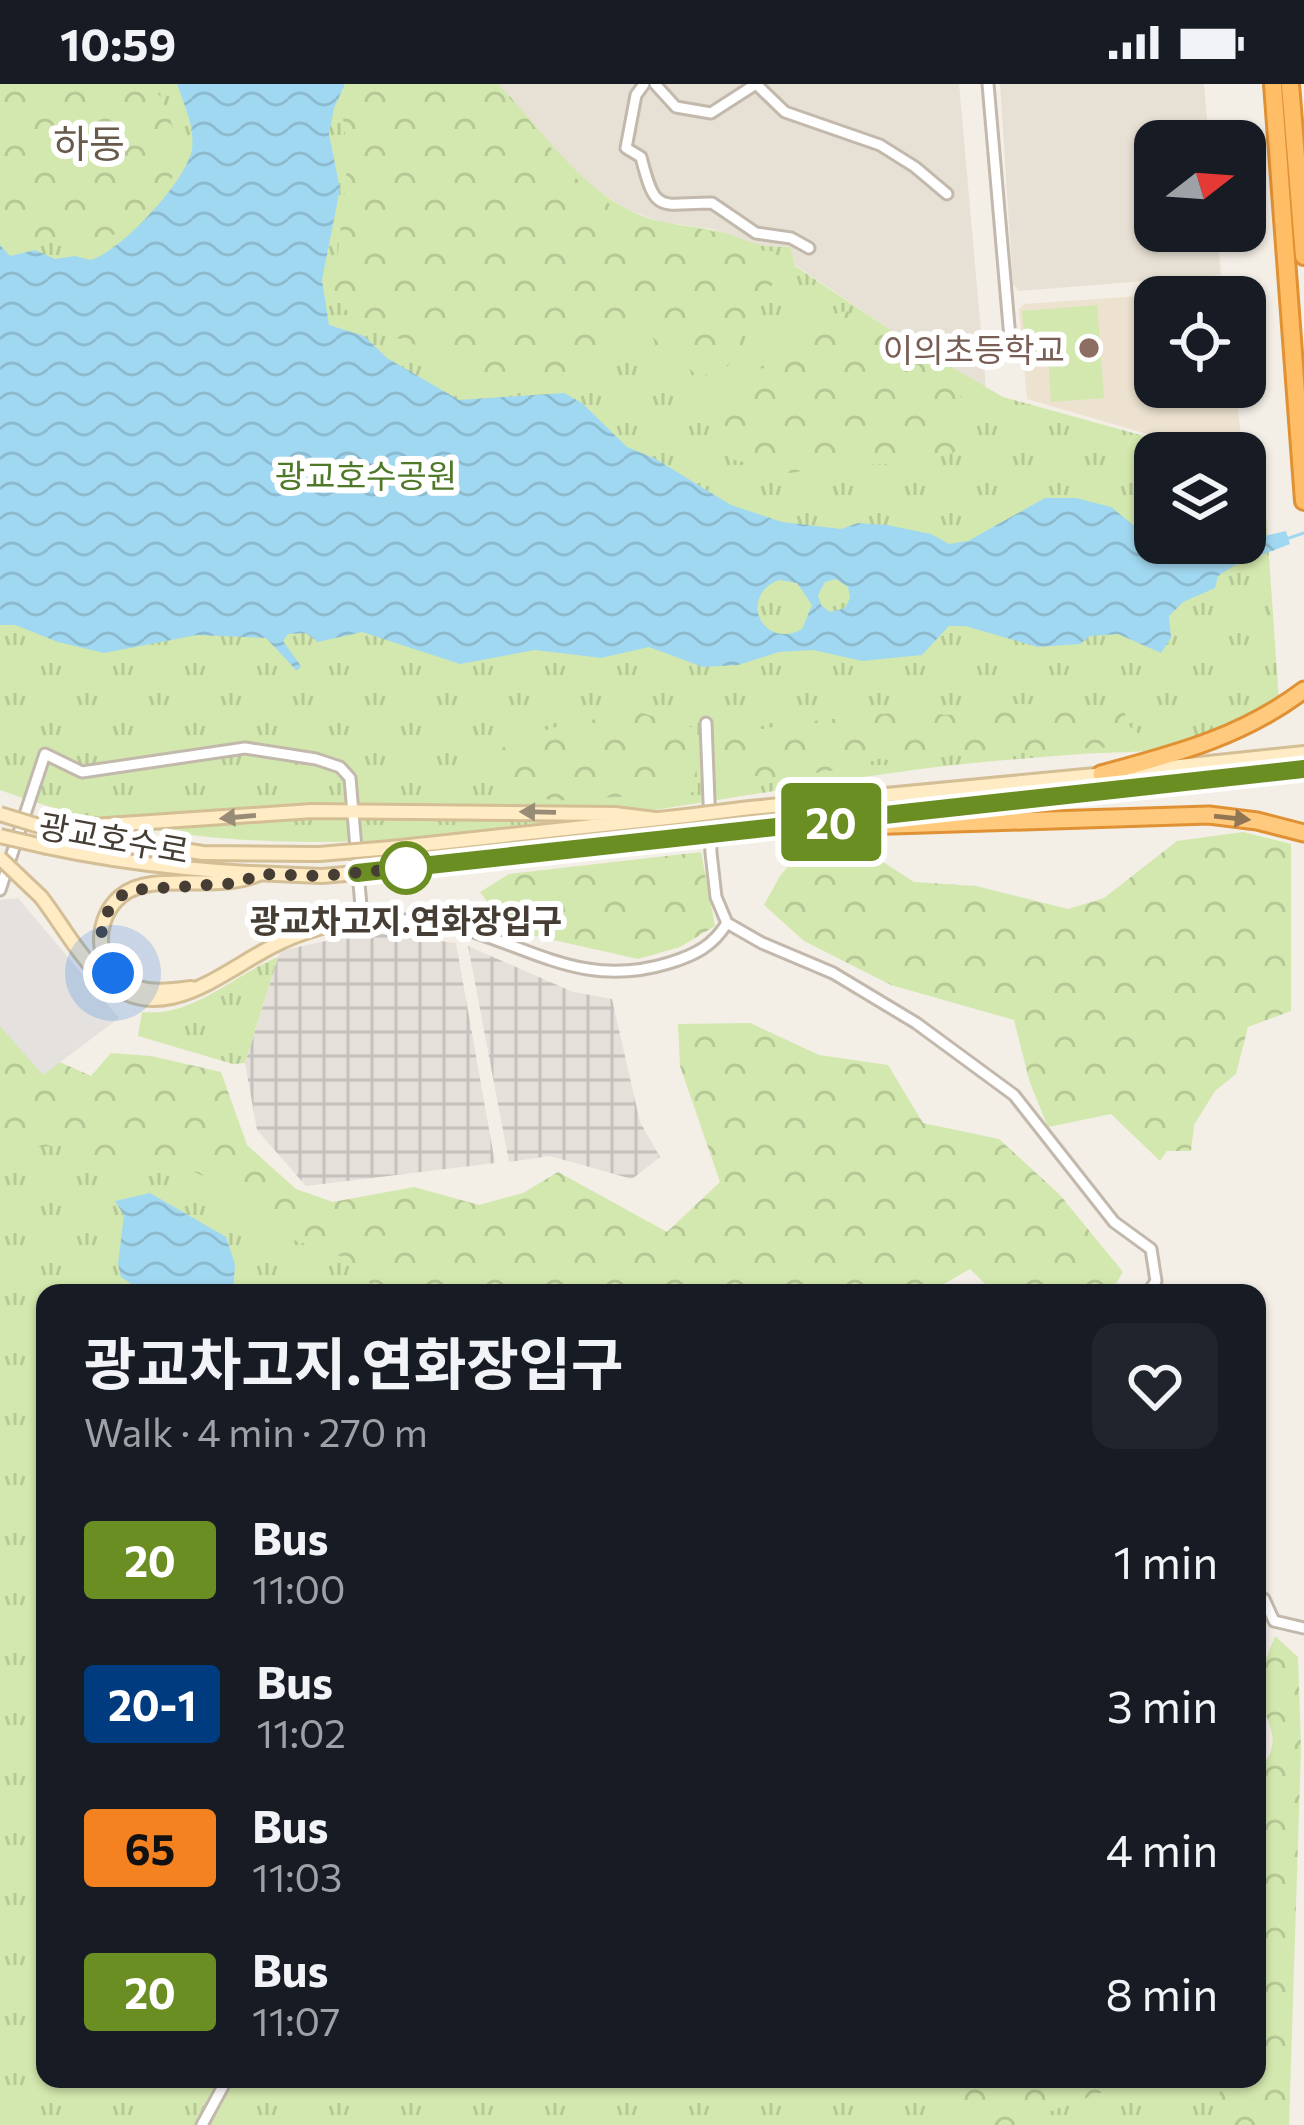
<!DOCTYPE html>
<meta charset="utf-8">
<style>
body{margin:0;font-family:Commissioner,"Noto Sans KR",sans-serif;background:#20242c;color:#f1f3f6;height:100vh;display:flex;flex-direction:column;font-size:45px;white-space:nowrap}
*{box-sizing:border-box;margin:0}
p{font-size:39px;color:#9ea1a6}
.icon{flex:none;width:66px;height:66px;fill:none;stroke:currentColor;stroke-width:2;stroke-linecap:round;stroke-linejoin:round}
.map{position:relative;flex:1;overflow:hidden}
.drawer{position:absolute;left:36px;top:1200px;width:1230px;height:804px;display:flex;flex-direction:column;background:#171b24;border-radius:24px;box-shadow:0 3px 9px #0004}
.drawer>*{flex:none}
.badge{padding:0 24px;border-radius:9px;font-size:42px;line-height:78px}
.needle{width:78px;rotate:73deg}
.buttons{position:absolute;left:1134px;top:36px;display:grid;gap:24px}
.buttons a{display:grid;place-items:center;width:132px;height:132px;border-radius:24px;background:#171b24;box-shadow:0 3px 9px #0004;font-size:60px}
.you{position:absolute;width:60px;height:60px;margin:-30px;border:9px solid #fff;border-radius:50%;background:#1a73e8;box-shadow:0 0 0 18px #1a73e833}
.map>.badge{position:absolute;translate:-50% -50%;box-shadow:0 0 0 6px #fff}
.round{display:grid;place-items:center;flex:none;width:126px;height:126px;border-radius:24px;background:#20242c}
.overview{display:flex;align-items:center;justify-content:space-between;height:204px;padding:0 48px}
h1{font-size:57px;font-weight:700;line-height:90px}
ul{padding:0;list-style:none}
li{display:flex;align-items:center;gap:36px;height:144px;padding:0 48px}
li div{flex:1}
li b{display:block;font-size:45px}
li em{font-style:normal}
li .badge{min-width:132px;font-weight:700;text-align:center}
.status{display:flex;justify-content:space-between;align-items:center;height:84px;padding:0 60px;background:#171b24;direction:ltr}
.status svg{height:33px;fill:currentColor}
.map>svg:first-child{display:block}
.residential{fill:#e7e0d4}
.industrial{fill:url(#industrial-grid)}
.education{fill:#ede2d0}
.grass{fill:url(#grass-tufts);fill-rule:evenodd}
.forest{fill:url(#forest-crowns)}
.pitch{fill:#d3e8ae}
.parking{fill:#e4e1de}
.water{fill:url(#water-waves);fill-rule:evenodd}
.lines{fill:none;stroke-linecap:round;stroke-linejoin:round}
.stream{stroke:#a1d8f1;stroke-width:3}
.minor-casing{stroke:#c2b8ac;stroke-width:15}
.secondary-casing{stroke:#d4be95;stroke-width:18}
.trunk-casing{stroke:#df9134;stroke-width:21}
.motorway-casing{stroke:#df9134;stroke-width:22}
.minor{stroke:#fff;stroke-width:9}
.secondary{stroke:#ffecc5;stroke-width:12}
.trunk{stroke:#ffca7d;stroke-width:15}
.motorway{stroke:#ffbe66;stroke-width:16}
.secondary-bridge-casing{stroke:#d4be95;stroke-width:18;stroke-linecap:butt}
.secondary-bridge{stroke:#ffecc5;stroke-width:12}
.oneway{fill:#998c76}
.oneway2{fill:#907652}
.line-casing{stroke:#fff;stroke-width:27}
.line{stroke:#6b8e23;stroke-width:18}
.walk{stroke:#463e35;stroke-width:12;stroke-dasharray:0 21.6}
.education-dot{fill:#8d6e63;stroke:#fff;stroke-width:4.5}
.stop-dot{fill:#fff;stroke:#6b8e23;stroke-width:6}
.labels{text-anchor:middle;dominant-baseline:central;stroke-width:12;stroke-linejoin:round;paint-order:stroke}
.education-label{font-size:33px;fill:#785e54;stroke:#fff;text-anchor:end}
.park-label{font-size:33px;fill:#4e7928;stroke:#fff}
.street-label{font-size:33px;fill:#463e35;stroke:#fff}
.stop-label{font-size:33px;font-weight:bold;fill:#463e35;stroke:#fff}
.quarter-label{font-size:39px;fill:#695b4c;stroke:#fff}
</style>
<div class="status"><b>10:59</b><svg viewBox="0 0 49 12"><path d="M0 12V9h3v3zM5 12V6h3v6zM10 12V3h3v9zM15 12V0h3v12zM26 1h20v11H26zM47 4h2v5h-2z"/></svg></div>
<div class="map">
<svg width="1304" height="2041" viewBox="0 0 1304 2041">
<defs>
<pattern id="industrial-grid" width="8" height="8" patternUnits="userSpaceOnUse" patternTransform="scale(3)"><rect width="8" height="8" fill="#e6e0db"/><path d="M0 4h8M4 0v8" fill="none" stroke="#c7c1bd"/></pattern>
<pattern id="grass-tufts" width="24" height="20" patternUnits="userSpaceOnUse" patternTransform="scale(3)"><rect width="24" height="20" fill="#d3e8ae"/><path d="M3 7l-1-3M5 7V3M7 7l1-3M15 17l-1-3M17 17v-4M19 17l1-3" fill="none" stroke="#b6c896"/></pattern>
<pattern id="forest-crowns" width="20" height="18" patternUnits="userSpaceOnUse" patternTransform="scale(3)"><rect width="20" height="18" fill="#d3e8ae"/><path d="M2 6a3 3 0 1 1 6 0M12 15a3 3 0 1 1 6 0" fill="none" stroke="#b6c896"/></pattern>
<pattern id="water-waves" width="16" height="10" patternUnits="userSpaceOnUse" patternTransform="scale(3)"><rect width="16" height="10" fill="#a1d8f1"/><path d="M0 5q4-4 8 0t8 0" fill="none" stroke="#8cbacf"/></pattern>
</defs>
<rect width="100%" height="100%" fill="#f3eee6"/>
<path class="residential" d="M498 0H959L986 304 910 259 795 181 789 164H762L714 145 661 138 628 126 582 96Z
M1000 0H1204L1209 57H1155V147H1217L1221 191 1019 207 1013 200Z"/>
<path class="industrial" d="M367 848 456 859 495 1079 306 1102 257 1046 245 979 280 867Z
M468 862 573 908 612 915 640 1038 660 1073 632 1095 550 1072 509 1078Z"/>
<path class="education" d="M1228 206V213H1155V303H1236L1241 355 1185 361 1027 315 1019 225 1024 220Z"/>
<path class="grass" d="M0 0H498C549 52 587 119 661 138 680 143 699 142 717 147 749 155 753 164 790 163L795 182 910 259 1003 313 1187 364 1261 356 1279 618C1246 638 1209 658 1171 664 1142 669 1110 668 1080 670 1020 675 959 679 899 688 607 728 288 813 0 706ZM1155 369H1245V459H1155Z
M278 873 245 979 233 980 138 952 142 928C191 934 234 891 278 873Z
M0 971 220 1067 388 1209H45V1995H1257L1271 2041H0Z"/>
<path class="forest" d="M0 0H152C174 32 179 56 172 94 153 124 111 164 73 161 56 160 46 153 27 156L0 136Z
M352 0C383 0 467 0 491 1 515 9 557 76 578 96 623 139 660 135 714 148 736 153 751 169 774 167L777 193 745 243 728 282 699 293 641 243 621 244C599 295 566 293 518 291 502 291 486 296 470 298 453 287 440 272 422 264 391 249 347 243 334 206L348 75 342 26Z
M847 227C899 259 993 288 956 367L947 372 917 373 891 380 831 382 790 389 731 375C705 330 705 292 765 284 788 246 804 237 847 227Z
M1011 620 1108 622 1124 627 1129 642 1143 653 1136 660 1115 663 960 670 900 681 882 674 850 684 780 694 738 691 723 695 721 671 726 658 756 646 803 638 901 628 949 631Z
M635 627 694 644 698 708 552 717 491 692 494 667 552 644Z
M1243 748 1291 760V927L1248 943 1236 990 1215 1007 1194 1041 1191 1067H1167L1160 1077 1111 1030 1048 1043 1030 999 1014 936 891 901 804 857 764 821 780 792 814 751 854 759 914 798 976 802 1068 825 1104 814 1177 757Z
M701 768 715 842 680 863 638 875 509 846 480 808 509 790Z
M0 932 24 962 91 992 111 969 151 972 221 988 247 1061 296 1105 333 1118 414 1103 479 1121 523 1109 558 1088 667 1148 720 1098 680 982 678 940 750 939 819 971 888 981 923 1039 999 1055 1060 1111 1123 1188 1110 1209H994L970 1185 928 1209H378L360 1187 340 1172 282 1152 208 1094 162 1074H99L67 1061 0 1066Z
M1275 1552 1298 1573 1301 1664 1289 2041H1219L1220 1995H1257V1686C1293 1654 1255 1630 1259 1598 1261 1583 1270 1566 1275 1552Z
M943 1995H1138L1013 2041H956Z"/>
<path class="pitch" d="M1097 221 1104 314 1051 318 1048 272 1026 273 1022 227Z"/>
<path class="parking" d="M18 814 119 934 43 991 0 942V816Z"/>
<path class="water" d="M177 0H345L334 24 329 50 340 105 322 196 329 241 364 252 387 274 459 316 564 309 582 319 627 363 654 374 731 421 782 438 841 445 858 439 887 441 931 450 949 460 968 457 1045 414H1076L1111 423 1155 459 1198 468 1286 447 1290 460 1235 481 1218 492 1215 504 1183 518 1169 532 1171 554 1161 569 1118 550 1090 552 1080 560 1038 563 965 542H949L922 571 862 577 813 566 779 568 738 581 703 583 649 563 601 574 535 566 460 580 362 548 318 558 306 549 288 550 283 557 301 582 297 587 266 554 197 551 104 569 58 558 15 541H0V161L10 172 35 166 55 175 75 172 90 176C119 170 188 95 192 65 195 43 184 21 177 0ZM836 495 848 503 850 514 845 524 830 528 821 521 818 511 825 498ZM779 496 797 499 812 521 802 545C763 567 737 512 779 496Z
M150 1109 226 1153 235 1180 233 1209H145L121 1193 118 1180 124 1131 115 1117Z"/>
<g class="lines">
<path class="stream" d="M1289 454 1304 449"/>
<g class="minor-casing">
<path id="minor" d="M644 0 636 11 626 64 641 73C656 132 659 119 712 119L756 149 791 154 809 164
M655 0 676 23 711 29 756 0 785 28 880 61 915 83 947 110
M988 0 1010 254
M706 639 711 769 716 813 727 839 762 859 833 889 916 939 1014 1011 1114 1138 1151 1165 1156 1197 1148 1209
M0 806 45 670 82 688 245 664 316 675 340 683 350 694 362 834C395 836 432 835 464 845 538 867 587 904 669 879 695 871 713 862 727 839
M1264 1515 1274 1537 1304 1544
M202 2041 227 1995"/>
</g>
<g class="secondary-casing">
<path id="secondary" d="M1132 687 1304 669
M750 724 1106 690
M844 736 1304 685
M49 745 312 727 615 730 655 735
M70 749 203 769 319 770
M47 763C140 783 226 789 322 792
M391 764 686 732
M390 786 687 753
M41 813C61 839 80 874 104 895 161 945 220 889 273 862 301 847 331 840 362 834
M191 904C169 907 147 910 126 899 93 882 94 834 121 812 151 786 218 809 258 790"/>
</g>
<g class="trunk-casing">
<path id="trunk" d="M1101 690C1175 670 1242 653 1304 606
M768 745 1209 731 1257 737 1304 749"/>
</g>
<g class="motorway-casing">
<path id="motorway" d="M1273 0 1304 417
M1290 0 1304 172"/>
</g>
<use href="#minor" class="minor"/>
<use href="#secondary" class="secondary"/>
<use href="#trunk" class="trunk"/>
<use href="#motorway" class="motorway"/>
<g class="secondary-bridge-casing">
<path id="secondary-bridge" d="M0 730 49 745
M686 732 750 724
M0 752 47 763
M687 753 753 746
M319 770 391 764
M0 774 41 813
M322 792 390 786"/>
</g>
<use href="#secondary-bridge" class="secondary-bridge"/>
</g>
<defs><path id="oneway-solid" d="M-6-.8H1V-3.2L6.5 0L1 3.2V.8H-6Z" transform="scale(3)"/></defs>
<g class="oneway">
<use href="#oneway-solid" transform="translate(538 728) rotate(-179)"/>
<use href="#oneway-solid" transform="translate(238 733) rotate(175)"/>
</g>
<use class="oneway2" href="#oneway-solid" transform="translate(1232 734) rotate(6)"/>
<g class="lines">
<g class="line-casing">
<path id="line" d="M357 789 1304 685"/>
</g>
<use href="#line" class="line"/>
<path class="walk" d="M113 889C94 857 98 827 129 806L240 799 258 790 322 792 406 784"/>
</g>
<circle class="education-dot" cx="1089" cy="264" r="12"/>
<circle class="stop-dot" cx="406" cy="784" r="24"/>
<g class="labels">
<g class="education-label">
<text x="1065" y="264">이의초등학교</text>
</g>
<g class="park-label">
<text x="366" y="390">광교호수공원</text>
</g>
<g class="street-label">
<text transform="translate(114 753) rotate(10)">광교호수로</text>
</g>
<g class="stop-label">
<text x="406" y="835">광교차고지.연화장입구</text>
</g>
<g class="quarter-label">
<text x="89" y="58">하동</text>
</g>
</g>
</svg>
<div class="buttons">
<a><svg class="needle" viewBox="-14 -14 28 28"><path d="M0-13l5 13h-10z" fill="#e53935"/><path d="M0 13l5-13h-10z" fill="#9ea1a6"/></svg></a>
<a><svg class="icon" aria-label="locate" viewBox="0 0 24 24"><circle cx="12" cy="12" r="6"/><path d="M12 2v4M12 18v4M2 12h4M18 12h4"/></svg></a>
<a><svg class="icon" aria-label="layers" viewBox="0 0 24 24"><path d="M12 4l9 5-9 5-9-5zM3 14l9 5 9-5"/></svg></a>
</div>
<div class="you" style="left:113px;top:889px"></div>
<b class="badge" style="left:831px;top:738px;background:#6b8e23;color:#fff">20</b>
<section class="drawer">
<div class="overview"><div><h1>광교차고지.연화장입구</h1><p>Walk · 4 min · 270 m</p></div><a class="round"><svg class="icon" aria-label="heart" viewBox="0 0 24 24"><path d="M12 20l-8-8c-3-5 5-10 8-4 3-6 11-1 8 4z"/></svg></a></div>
<ul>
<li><span class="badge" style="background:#6b8e23;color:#fff">20</span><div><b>Bus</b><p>11:00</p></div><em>1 min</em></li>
<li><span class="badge" style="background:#003b80;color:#fff">20-1</span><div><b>Bus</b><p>11:02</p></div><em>3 min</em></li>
<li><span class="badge" style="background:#f58220;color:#111">65</span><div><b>Bus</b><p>11:03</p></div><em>4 min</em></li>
<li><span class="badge" style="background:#6b8e23;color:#fff">20</span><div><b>Bus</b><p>11:07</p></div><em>8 min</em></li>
</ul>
</section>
</div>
